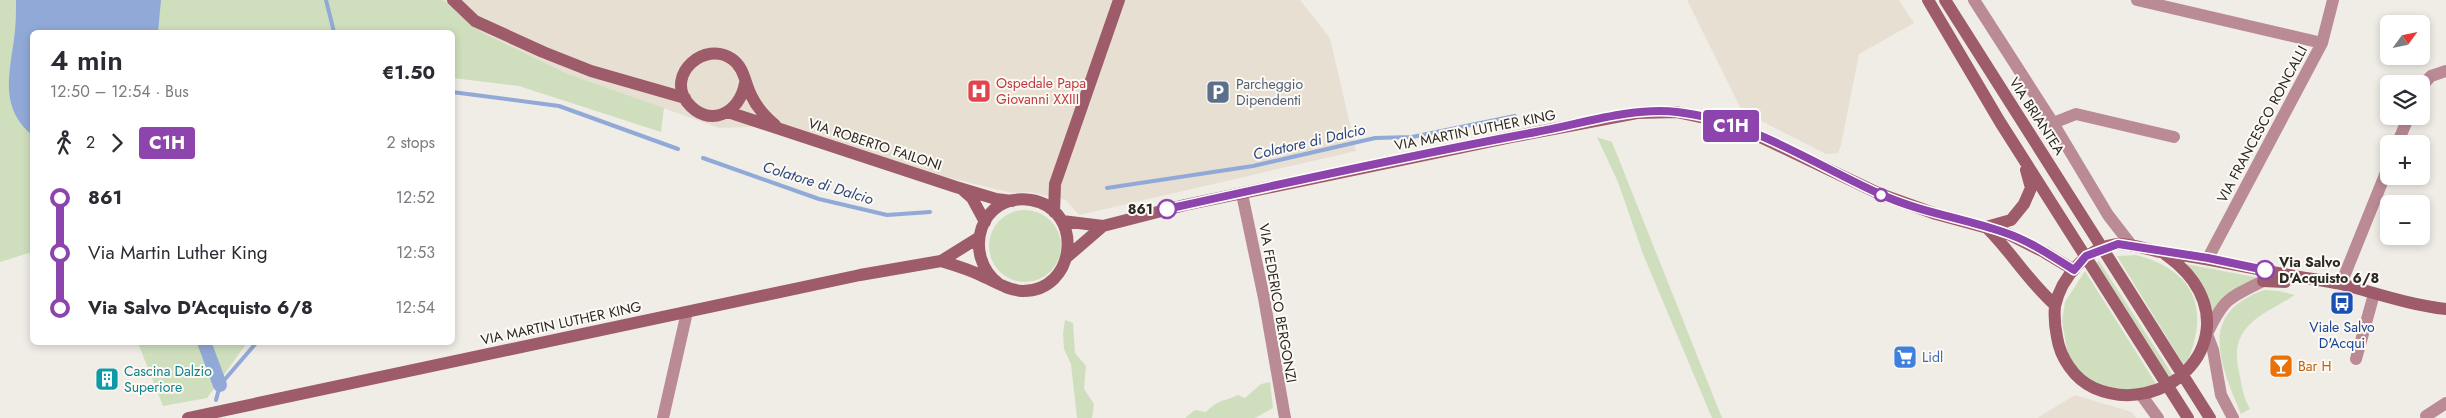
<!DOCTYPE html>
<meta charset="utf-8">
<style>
body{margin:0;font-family:Jost,sans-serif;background:#f7f7f7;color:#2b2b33;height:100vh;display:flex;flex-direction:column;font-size:19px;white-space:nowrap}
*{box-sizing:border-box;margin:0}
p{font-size:16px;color:#7c7c81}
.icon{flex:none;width:28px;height:28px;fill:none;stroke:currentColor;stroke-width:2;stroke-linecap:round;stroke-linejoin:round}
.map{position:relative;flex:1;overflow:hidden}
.panel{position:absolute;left:30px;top:30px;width:425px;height:315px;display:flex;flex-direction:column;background:#fff;border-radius:8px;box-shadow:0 2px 8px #0003}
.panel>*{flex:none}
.badge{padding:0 10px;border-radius:4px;font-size:18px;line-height:32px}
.needle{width:32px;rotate:57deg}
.fabs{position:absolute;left:2380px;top:15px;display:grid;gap:10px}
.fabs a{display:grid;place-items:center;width:50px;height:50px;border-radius:8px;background:#fff;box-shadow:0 2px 8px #0003;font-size:25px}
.map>.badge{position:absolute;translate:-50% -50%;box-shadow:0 0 0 2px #fff}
.legs{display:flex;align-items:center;gap:8px;height:55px;padding:0 20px;font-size:16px}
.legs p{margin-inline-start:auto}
.summary{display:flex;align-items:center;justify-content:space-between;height:85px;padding:0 20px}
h1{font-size:28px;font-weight:600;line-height:38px}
ul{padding:0 20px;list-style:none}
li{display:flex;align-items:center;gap:18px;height:55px;font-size:19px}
li i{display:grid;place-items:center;width:8px;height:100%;margin:0 6px;background:currentColor}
li i::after{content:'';width:12px;height:12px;margin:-6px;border:4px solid;border-radius:50%;background:#fff}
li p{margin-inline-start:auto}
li:first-child i{background:linear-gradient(#0000 50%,currentColor 0)}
li:last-child i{background:linear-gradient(currentColor 50%,#0000 0)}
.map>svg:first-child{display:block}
.built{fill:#e8dfd3}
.green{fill:#cfdfbd}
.water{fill:#91a9d7}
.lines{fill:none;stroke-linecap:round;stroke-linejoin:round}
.stream{stroke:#91a9d7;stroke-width:4}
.canal{stroke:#91a9d7;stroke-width:14}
.street{stroke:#ba8b94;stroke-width:12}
.secondary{stroke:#9e5b6a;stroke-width:12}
.line-1-casing{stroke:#fff;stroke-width:11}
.line-1{stroke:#8e44ad;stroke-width:8}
.stop-1-dot{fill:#fff;stroke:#8e44ad;stroke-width:2.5}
.labels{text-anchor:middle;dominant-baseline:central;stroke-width:4;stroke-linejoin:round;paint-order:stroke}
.health-label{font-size:14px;fill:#be3a42;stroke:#fdf9f3;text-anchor:start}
.service-label{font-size:14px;fill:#4e5e75;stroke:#fdf9f3;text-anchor:start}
.street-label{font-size:14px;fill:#2b2927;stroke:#fdf9f3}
.stop-label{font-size:14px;font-weight:bold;fill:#2b2927;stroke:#fdf9f3;text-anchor:end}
.transit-label{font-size:14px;fill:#164399;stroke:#fdf9f3}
.shop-label{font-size:14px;fill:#366cbe;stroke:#fdf9f3;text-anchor:start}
.food-label{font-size:14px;fill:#c56008;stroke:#fdf9f3;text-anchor:start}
.culture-label{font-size:14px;fill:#0d838f;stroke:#fdf9f3;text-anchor:start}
.water-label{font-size:15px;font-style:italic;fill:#2b467f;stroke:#fdf9f3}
</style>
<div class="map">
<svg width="2446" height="418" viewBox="0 0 2446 418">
<rect width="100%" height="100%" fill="#f0ece6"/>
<path class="built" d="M443 0H1300L1330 38 1356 151 1079 215 1066 200 1029 192 1012 193 917 170 779 126 719 128 568 74 481 32Z
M1687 0H1899L1914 23 1859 54 1841 145 1838 153 1826 154 1742 111Z
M2075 395 2132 412 2136 418H2037Z"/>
<path class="green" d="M0 0H443L481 32 568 74 664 108 661 132 519 86 453 78 452 32H32V252L0 262Z
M1597 137 1612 142 1722 418H1712L1643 254 1618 182Z
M989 246a36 36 0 1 1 72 0a36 36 0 1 1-72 0Z
M2136 255C2198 271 2210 312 2185 367L2117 256Z
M2099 261 2172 374 2169 379 2096 263Z
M2186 264 2260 278C2235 285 2227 295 2211 314 2210 293 2199 280 2186 264Z
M2085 271 2158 387 2130 393 2091 381 2076 367 2068 354 2062 322 2065 302Z
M2264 290 2279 291 2295 295C2262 316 2228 325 2239 372 2242 386 2243 397 2250 409L2241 414C2220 363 2197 314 2264 290Z
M1065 320 1073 323 1075 353 1086 366 1084 389 1094 404 1092 418H1077L1071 364 1064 349 1063 333Z
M138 343H247L207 398 163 406Z
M1270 382 1273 408 1255 418H1185L1195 410 1206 412C1219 399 1223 402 1238 395L1245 398 1261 384Z"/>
<path class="water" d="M16 0H161L158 32H32V135C0 108 9 76 14 39 16 26 16 13 16 0Z"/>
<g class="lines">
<path class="stream" d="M326 0 334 32
M452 92 559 106 678 149
M703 158 819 199 887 215 930 212
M1107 188 1253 166 1375 138 1412 137 1515 116
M216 400 220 385 257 342"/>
<path class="canal" d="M204 342 220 385"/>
<path class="street" d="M1974 0 2053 123 2108 215 2132 246
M2137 0 2322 43
M2421 87 2431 76 2446 71
M2053 123 2076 114 2174 137
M2397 144 2409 116
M1242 194 1264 298 1285 418
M2208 258 2322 43 2333 0
M2341 284 2389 165
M2356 359 2374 294
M2142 396 2158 418
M2426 416 2446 403
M663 418 687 312
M2233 418 2221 395 2213 350 2207 334C2224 298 2229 298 2263 281"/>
<path class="secondary" d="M453 0 475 21 543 52 591 71 685 98
M1928 0 2000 122 2188 418
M1945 0 2210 418
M745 83C740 114 708 129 687 102 666 74 705 40 732 59 744 67 745 83 751 95 757 108 765 116 775 125
M728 112 956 187 996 199 1012 201
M963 190 972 198 985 222
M1054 212 1055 184 1119 0
M1062 221 1103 226 1185 205 1512 137 1637 113 1676 112 1719 121 1754 134 1880 194 1936 214 2006 233 2044 252 2074 270
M1986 227 2011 220 2024 204 2031 188 2026 170
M1988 229C2012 253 2029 282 2055 305
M2162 252C2174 261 2185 269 2193 281 2239 347 2163 418 2094 388 2074 379 2060 357 2057 337 2055 327 2054 316 2055 306 2061 278 2087 247 2117 244 2133 243 2150 251 2166 253 2206 258 2244 267 2284 274 2303 278 2322 280 2341 284 2376 293 2410 305 2446 309
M1067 257 1103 226
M941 261C954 265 968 269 980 275 994 281 1007 290 1022 291 1077 292 1085 209 1031 200 980 192 961 255 999 284
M2263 281 2285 282
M188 418 860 275 941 261 978 238"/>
</g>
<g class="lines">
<g class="line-1-casing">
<path id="line-1" d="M1167 209C1289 182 1412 155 1536 132 1581 124 1631 107 1677 112 1750 120 1815 165 1880 194 1919 212 1962 218 2003 232 2028 240 2052 256 2074 270L2086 256 2118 244 2208 258 2265 270"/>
</g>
<use href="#line-1" class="line-1"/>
</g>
<defs>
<g id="hospital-square" transform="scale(1.25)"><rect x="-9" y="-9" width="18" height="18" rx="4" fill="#e0444e" stroke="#fdf9f3"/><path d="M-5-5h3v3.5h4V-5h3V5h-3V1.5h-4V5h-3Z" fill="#fff"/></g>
<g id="parking-square" transform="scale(1.25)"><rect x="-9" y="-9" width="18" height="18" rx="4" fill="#5c6f8a" stroke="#fdf9f3"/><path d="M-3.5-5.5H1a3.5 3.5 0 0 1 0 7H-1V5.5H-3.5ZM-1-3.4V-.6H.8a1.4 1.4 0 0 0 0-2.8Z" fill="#fff"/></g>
<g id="bus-square" transform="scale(1.25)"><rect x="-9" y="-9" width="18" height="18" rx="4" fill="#1a4fb4" stroke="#fdf9f3"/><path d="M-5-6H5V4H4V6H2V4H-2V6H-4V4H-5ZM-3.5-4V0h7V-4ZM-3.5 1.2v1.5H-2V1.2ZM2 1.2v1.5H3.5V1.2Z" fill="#fff"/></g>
<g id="supermarket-square" transform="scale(1.25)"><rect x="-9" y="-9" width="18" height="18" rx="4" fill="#3f7fe0" stroke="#fdf9f3"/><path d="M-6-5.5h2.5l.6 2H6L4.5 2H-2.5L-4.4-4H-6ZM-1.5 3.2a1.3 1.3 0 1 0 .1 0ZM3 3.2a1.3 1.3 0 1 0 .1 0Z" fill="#fff"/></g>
<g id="bar-square" transform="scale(1.25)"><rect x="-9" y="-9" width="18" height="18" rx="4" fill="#e8710a" stroke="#fdf9f3"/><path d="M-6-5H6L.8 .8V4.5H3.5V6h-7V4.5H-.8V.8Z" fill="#fff"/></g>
<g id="building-square" transform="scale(1.25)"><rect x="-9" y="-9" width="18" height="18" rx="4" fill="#0f9aa8" stroke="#fdf9f3"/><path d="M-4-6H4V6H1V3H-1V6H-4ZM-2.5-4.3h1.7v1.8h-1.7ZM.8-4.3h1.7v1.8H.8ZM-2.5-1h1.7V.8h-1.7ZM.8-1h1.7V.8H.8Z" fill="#fff"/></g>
</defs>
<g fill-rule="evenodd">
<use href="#hospital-square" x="979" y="91"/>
<use href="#parking-square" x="1218" y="92"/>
<use href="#bus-square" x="2342" y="303"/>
<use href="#supermarket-square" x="1905" y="357"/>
<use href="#bar-square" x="2281" y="366"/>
<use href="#building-square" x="107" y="379"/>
</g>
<g class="stop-1-dot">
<circle cx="1881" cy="195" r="6"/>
<circle cx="1167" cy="209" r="9"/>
<circle cx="2265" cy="270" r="9"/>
</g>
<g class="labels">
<g class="health-label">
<text x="996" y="83">Ospedale Papa<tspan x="996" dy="16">Giovanni XXIII</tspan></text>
</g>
<g class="service-label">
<text x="1236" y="84">Parcheggio<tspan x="1236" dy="16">Dipendenti</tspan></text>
</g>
<g class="street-label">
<text transform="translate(2037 116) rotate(57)">VIA BRIANTEA</text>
<text transform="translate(2262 124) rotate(-62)">VIA FRANCESCO RONCALLI</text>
<text transform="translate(1475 130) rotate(-11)">VIA MARTIN LUTHER KING</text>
<text transform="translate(875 144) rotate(18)">VIA ROBERTO FAILONI</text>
<text transform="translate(1278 303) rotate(80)">VIA FEDERICO BERGONZI</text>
<text transform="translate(561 323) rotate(-12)">VIA MARTIN LUTHER KING</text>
</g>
<g class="stop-label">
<text x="1153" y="209">861</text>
<text x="2279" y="262" text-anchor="start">Via Salvo<tspan x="2279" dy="16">D'Acquisto 6/8</tspan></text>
</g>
<g class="transit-label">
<text x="2342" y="327">Viale Salvo<tspan x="2342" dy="16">D'Acqui</tspan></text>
</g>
<g class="shop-label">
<text x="1922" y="357">Lidl</text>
</g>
<g class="food-label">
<text x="2298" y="366">Bar H</text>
</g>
<g class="culture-label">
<text x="124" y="371">Cascina Dalzio<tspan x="124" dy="16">Superiore</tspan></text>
</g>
<g class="water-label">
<text transform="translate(1309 142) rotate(-13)">Colatore di Dalcio</text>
<text transform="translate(818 183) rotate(17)">Colatore di Dalcio</text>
</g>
</g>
</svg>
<div class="fabs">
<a><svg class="needle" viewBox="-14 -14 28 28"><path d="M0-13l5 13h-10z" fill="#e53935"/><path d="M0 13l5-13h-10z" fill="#7c7c81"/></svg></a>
<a><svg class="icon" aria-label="layers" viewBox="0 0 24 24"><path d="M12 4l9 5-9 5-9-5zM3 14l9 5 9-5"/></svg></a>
<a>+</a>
<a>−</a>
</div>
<b class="badge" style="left:1731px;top:126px;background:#8e44ad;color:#fff">C1H</b>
<section class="panel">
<div class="summary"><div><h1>4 min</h1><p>12:50 – 12:54 · Bus</p></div><b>€1.50</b></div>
<div class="legs"><svg class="icon" aria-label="walk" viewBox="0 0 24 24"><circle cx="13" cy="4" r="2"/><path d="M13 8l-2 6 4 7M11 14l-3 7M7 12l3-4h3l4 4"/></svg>2<svg class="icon" aria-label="forward" viewBox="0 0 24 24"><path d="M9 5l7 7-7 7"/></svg><b class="badge" style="background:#8e44ad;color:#fff">C1H</b><p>2 stops</p></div>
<ul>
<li><i style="color:#8e44ad"></i><b>861</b><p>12:52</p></li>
<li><i style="color:#8e44ad"></i><span>Via Martin Luther King</span><p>12:53</p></li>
<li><i style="color:#8e44ad"></i><b>Via Salvo D'Acquisto 6/8</b><p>12:54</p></li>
</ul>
</section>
</div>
